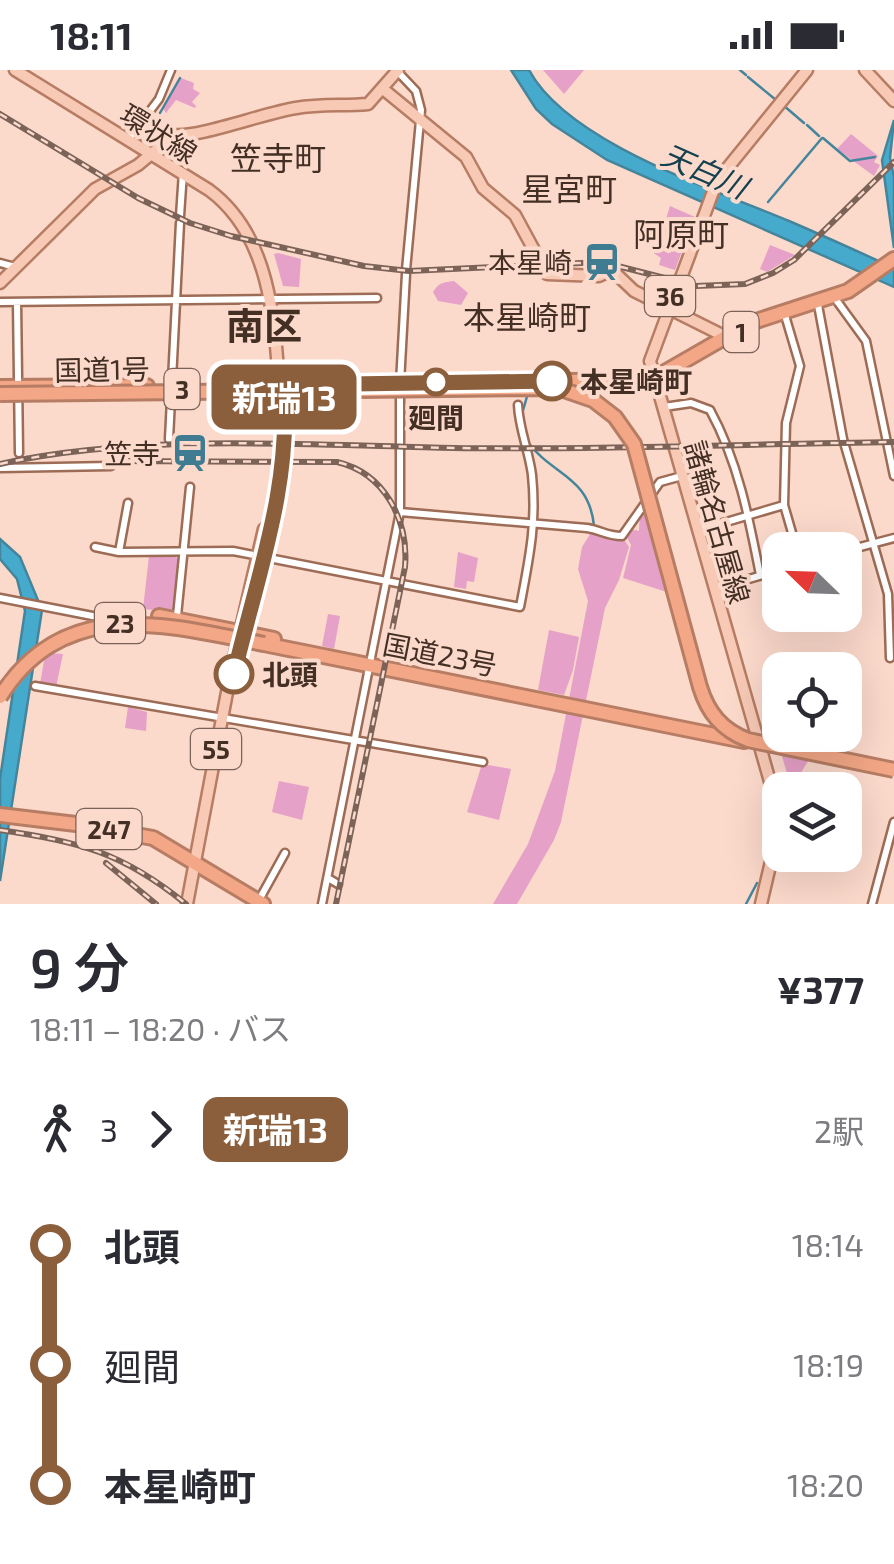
<!DOCTYPE html>
<html lang="ja">
<meta charset="utf-8">
<style>
body{margin:0;font-family:"Exo 2","Noto Sans JP",sans-serif;background:#f7f7f7;color:#2b2b33;height:100vh;display:flex;flex-direction:column;font-size:38px;white-space:nowrap}
*{box-sizing:border-box;margin:0}
p{font-size:32px;color:#7c7c81}
.icon{flex:none;width:55px;height:55px;fill:none;stroke:currentColor;stroke-width:2;stroke-linecap:round;stroke-linejoin:round}
.map{position:relative;height:834px;overflow:hidden}
.side{display:flex;flex-direction:column;background:#fff;flex:1}
.side>*{flex:none}
.badge{padding:0 20px;border-radius:15px;font-size:35px;line-height:65px}
.needle{width:65px;rotate:293deg}
.fabs{position:absolute;left:762px;top:462px;display:grid;gap:20px}
.fabs a{display:grid;place-items:center;width:100px;height:100px;border-radius:20px;background:#fff;box-shadow:0 10px 40px #0002;font-size:50px}
.map>.badge{position:absolute;translate:-50% -50%;box-shadow:0 0 0 5px #fff}
.legs{display:flex;align-items:center;gap:15px;height:110px;padding:0 30px;font-size:32px}
.legs p{margin-inline-start:auto}
.head{display:flex;align-items:center;justify-content:space-between;height:170px;padding:0 30px}
h1{font-size:55px;font-weight:600;line-height:75px}
ul{padding:0 30px;list-style:none}
li{display:flex;align-items:center;gap:35px;height:120px;font-size:38px}
li i{display:grid;place-items:center;width:15px;height:100%;margin:0 12px;background:currentColor}
li i::after{content:'';width:25px;height:25px;margin:-12px;border:8px solid;border-radius:50%;background:#fff}
li p{margin-inline-start:auto}
li:first-child i{background:linear-gradient(#0000 50%,currentColor 0)}
li:last-child i{background:linear-gradient(currentColor 50%,#0000 0)}
.status{display:flex;justify-content:space-between;align-items:center;height:70px;padding:0 50px;background:#fff;direction:ltr}
.status svg{height:28px;fill:currentColor}
.map>svg:first-child{display:block}
.green{fill:#e6a1c8}
.water{fill:#46aacd;stroke:#45859b;stroke-width:2.5}
.lines{fill:none;stroke-linecap:round;stroke-linejoin:round}
.stream{stroke:#45859b;stroke-width:2.5}
.minor-casing{stroke:#9d6c56;stroke-width:11}
.major-casing{stroke:#b67d64;stroke-width:15}
.highway-casing{stroke:#b67d64;stroke-width:18}
.minor{stroke:#fff;stroke-width:6}
.major{stroke:#f8cab6;stroke-width:10}
.highway{stroke:#f3a786;stroke-width:12}
.rail-casing{stroke:#7c6358;stroke-width:6}
.rail{stroke:#fbd9cb;stroke-width:2.5;stroke-dasharray:8;stroke-linecap:butt}
.major-bridge-casing{stroke:#b67d64;stroke-width:15;stroke-linecap:butt}
.highway-bridge-casing{stroke:#b67d64;stroke-width:18;stroke-linecap:butt}
.major-bridge{stroke:#f8cab6;stroke-width:10}
.highway-bridge{stroke:#f3a786;stroke-width:12}
.line-1-casing{stroke:#fff;stroke-width:22}
.line-1{stroke:#8b5e3c;stroke-width:15}
.stop-1-dot{fill:#fff;stroke:#8b5e3c;stroke-width:5}
.labels{text-anchor:middle;dominant-baseline:central;stroke-width:8;stroke-linejoin:round;paint-order:stroke}
.shield{fill:#fbd9cb;stroke:#7b6257;stroke-width:2.5}
.shield-label{font-size:25px;font-weight:bold;fill:#442f25}
.street-label{font-size:28px;fill:#442f25;stroke:#fbd9cb}
.poi-label{font-size:28px;fill:#442f25;stroke:#fbd9cb;text-anchor:end}
.stop-label{font-size:28px;font-weight:bold;fill:#442f25;stroke:#fbd9cb;text-anchor:start}
.water-label{font-size:30px;font-style:italic;fill:#14404f;stroke:#fbd9cb}
.quarter-label{font-size:32px;fill:#442f25;stroke:#fbd9cb}
.district-label{font-size:38px;font-weight:bold;fill:#442f25;stroke:#fbd9cb}
</style>
<div class="status"><b>18:11</b><svg viewBox="0 0 49 12"><path d="M0 12V9h3v3zM5 12V6h3v6zM10 12V3h3v9zM15 12V0h3v12zM26 1h20v11H26zM47 4h2v5h-2z"/></svg></div>
<div class="map">
<svg width="894" height="834" viewBox="0 0 894 834">
<rect width="100%" height="100%" fill="#fbd9cb"/>
<path class="green" d="M543 0H584L564 24Z
M181 8 194 13 193 19 200 23 192 32 196 36 195 38 176 30 166 43 163 38 176 13Z
M851 64 878 86 874 92 880 95 874 106 837 79Z
M670 136 695 147 675 200 659 195 661 188 649 180 659 147 666 149Z
M770 175 795 185 767 202 760 199Z
M278 183 301 189 299 217 283 216 274 184Z
M454 211 468 223 461 235 438 231 433 222C438 213 444 212 454 211Z
M646 434 651 438 661 503 673 524 623 508 631 475 626 466 630 459 639 461 640 442Z
M592 461H598L604 467 623 468 629 477 619 510 605 538 561 752 554 770 517 834H493L528 774 555 701 588 531 578 499 582 477Z
M458 482 478 488 474 512 467 511 466 519 454 517Z
M149 486H175L179 490 173 542 143 539Z
M328 544 340 546 334 579 322 576Z
M549 560 579 567 573 600 564 625 538 620Z
M50 583 63 584 56 617 40 614 45 585Z
M128 637 147 642 146 661 125 658Z
M781 683 810 688 792 717H791Z
M482 694 511 699 499 750 467 742Z
M279 711 309 717 302 750 272 742Z"/>
<path class="water" d="M511 0H529C568 73 716 120 789 151 824 166 859 182 894 198V217L607 90 552 54 536 39Z
M894 50 890 88 894 107V178L882 90Z
M0 469 20 487 42 540 0 811V709L25 541 17 509 0 489Z"/>
<g class="lines">
<path class="stream" d="M740 0 746 5
M748 7 776 30
M783 35 804 53
M160 43 180 8
M807 55 819 66
M823 68 850 91 875 87
M768 132 822 68
M522 344 528 323
M527 371C552 406 589 405 594 456
M746 834 757 813"/>
<g class="minor-casing">
<path id="minor" d="M397 1 416 21 421 40 406 200
M128 70 159 29 171 0
M180 146 183 102
M0 193 15 197
M834 227 866 271 894 406
M0 232 377 228
M17 232 19 383
M818 235 843 369 888 524 890 588
M784 242 800 296 786 353 784 435 797 480
M664 337 691 333 710 340C738 391 749 448 760 505
M169 369 180 153
M0 398 111 396
M400 442 587 458C601 460 606 466 622 466L660 412 682 406
M699 460 784 435
M95 477 119 482 233 481 520 537C529 489 537 454 532 405 529 381 519 359 518 335
M845 481 894 468
M119 482 128 433
M714 519 780 500
M0 528 118 551
M177 546 190 417
M35 616 483 692
M328 808 338 814
M259 830 285 783
M322 834 400 442V313L406 204
M872 834 894 752"/>
</g>
<g class="major-casing">
<path id="major" d="M15 0 209 120C277 170 275 269 281 344
M865 0 894 31
M383 19 466 87 483 118 515 145 547 204 599 206 612 200 634 221 726 267
M0 213 95 119 138 95 174 65C198 68 264 43 296 38 320 34 344 36 368 34L398 0
M187 834 231 601 264 459
M761 834 778 762 775 729 650 291 717 111 807 0"/>
</g>
<g class="highway-casing">
<path id="highway" d="M247 315 651 310 750 253 848 221 894 189
M0 317 147 316
M159 546 274 569
M264 574 744 671
M0 745 76 754 153 768 263 834"/>
</g>
<use href="#minor" class="minor"/>
<use href="#major" class="major"/>
<use href="#highway" class="highway"/>
<g class="rail-casing">
<path id="rail" d="M0 44 138 128 190 153 231 166 364 196 409 201 602 192 696 216 745 214 773 203 794 190 894 92
M115 391 337 392C385 403 409 451 405 497L336 834
M0 394C141 363 309 375 454 378 601 380 747 374 894 372
M0 760C80 772 122 782 186 834
M106 793 156 834"/>
</g>
<use href="#rail" class="rail"/>
<g class="major-bridge-casing">
<path id="major-bridge" d="M269 459 280 411 285 344"/>
</g>
<g class="highway-bridge-casing">
<path id="highway-bridge" d="M0 324 541 318 564 320 593 330 615 347 634 374 700 617C708 643 722 660 748 670L894 700
M0 627C64 525 166 555 264 574"/>
</g>
<use href="#major-bridge" class="major-bridge"/>
<use href="#highway-bridge" class="highway-bridge"/>
</g>
<g class="lines">
<g class="line-1-casing">
<path id="line-1" d="M234 604C256 510 293 412 283 315L552 311"/>
</g>
<use href="#line-1" class="line-1"/>
</g>
<defs>
<g id="station-bare" transform="scale(3)"><path d="M-3-6H3Q5-6 5-4V2Q5 4 3 4L4.5 6H3L1.5 4h-3L-3 6H-4.5L-3 4Q-5 4-5 2V-4Q-5-6-3-6ZM-3.5-4v3h7v-3ZM-3.5 1v1.5H-2V1ZM2 1v1.5H3.5V1Z" fill="#3f7c92" stroke="#fbd9cb" stroke-width="2.5" paint-order="stroke"/></g>
</defs>
<g fill-rule="evenodd">
<use href="#station-bare" x="602" y="192"/>
<use href="#station-bare" x="190" y="383"/>
</g>
<g class="stop-1-dot">
<circle cx="552" cy="311" r="18"/>
<circle cx="436" cy="312" r="12"/>
<circle cx="234" cy="604" r="18"/>
</g>
<g class="labels">
<g class="shield">
<rect x="645" y="206" width="50" height="40" rx="8"/>
<rect x="723.5" y="242" width="35" height="40" rx="8"/>
<rect x="164.5" y="299" width="35" height="40" rx="8"/>
<rect x="95" y="533" width="50" height="40" rx="8"/>
<rect x="191" y="659" width="50" height="40" rx="8"/>
<rect x="76.5" y="739" width="65" height="40" rx="8"/>
</g>
<g class="shield-label">
<text x="670" y="226">36</text>
<text x="741" y="262">1</text>
<text x="182" y="319">3</text>
<text x="120" y="553">23</text>
<text x="216" y="679">55</text>
<text x="109" y="759">247</text>
</g>
<g class="street-label">
<text transform="translate(159 63) rotate(32)">環状線</text>
<text transform="translate(102 299) rotate(-1)">国道1号</text>
<text transform="translate(718 452) rotate(74)">諸輪名古屋線</text>
<text transform="translate(440 584) rotate(11)">国道23号</text>
</g>
<g class="poi-label">
<text x="572" y="192">本星崎</text>
<text x="160" y="383">笠寺</text>
</g>
<g class="stop-label">
<text x="580" y="311">本星崎町</text>
<text x="436" y="347" text-anchor="middle">廻間</text>
<text x="262" y="604">北頭</text>
</g>
<g class="water-label">
<text transform="translate(705 100) rotate(24)">天白川</text>
</g>
<g class="quarter-label">
<text x="278" y="87">笠寺町</text>
<text x="569" y="118">星宮町</text>
<text x="681" y="163">阿原町</text>
<text x="527" y="246">本星崎町</text>
</g>
<g class="district-label">
<text x="264" y="255">南区</text>
</g>
</g>
</svg>
<div class="fabs">
<a><svg class="needle" viewBox="-14 -14 28 28"><path d="M0-13l5 13h-10z" fill="#e53935"/><path d="M0 13l5-13h-10z" fill="#7c7c81"/></svg></a>
<a><svg class="icon" aria-label="locate" viewBox="0 0 24 24"><circle cx="12" cy="12" r="6"/><path d="M12 2v4M12 18v4M2 12h4M18 12h4"/></svg></a>
<a><svg class="icon" aria-label="layers" viewBox="0 0 24 24"><path d="M12 4l9 5-9 5-9-5zM3 14l9 5 9-5"/></svg></a>
</div>
<b class="badge" style="left:284px;top:327px;background:#8b5e3c;color:#fff">新瑞13</b>
</div>
<section class="side">
<div class="head"><div><h1>9 分</h1><p>18:11 – 18:20 · バス</p></div><b>¥377</b></div>
<div class="legs"><svg class="icon" aria-label="walk" viewBox="0 0 24 24"><circle cx="13" cy="4" r="2"/><path d="M13 8l-2 6 4 7M11 14l-3 7M7 12l3-4h3l4 4"/></svg>3<svg class="icon" aria-label="forward" viewBox="0 0 24 24"><path d="M9 5l7 7-7 7"/></svg><b class="badge" style="background:#8b5e3c;color:#fff">新瑞13</b><p>2駅</p></div>
<ul>
<li><i style="color:#8b5e3c"></i><b>北頭</b><p>18:14</p></li>
<li><i style="color:#8b5e3c"></i><span>廻間</span><p>18:19</p></li>
<li><i style="color:#8b5e3c"></i><b>本星崎町</b><p>18:20</p></li>
</ul>
</section>
